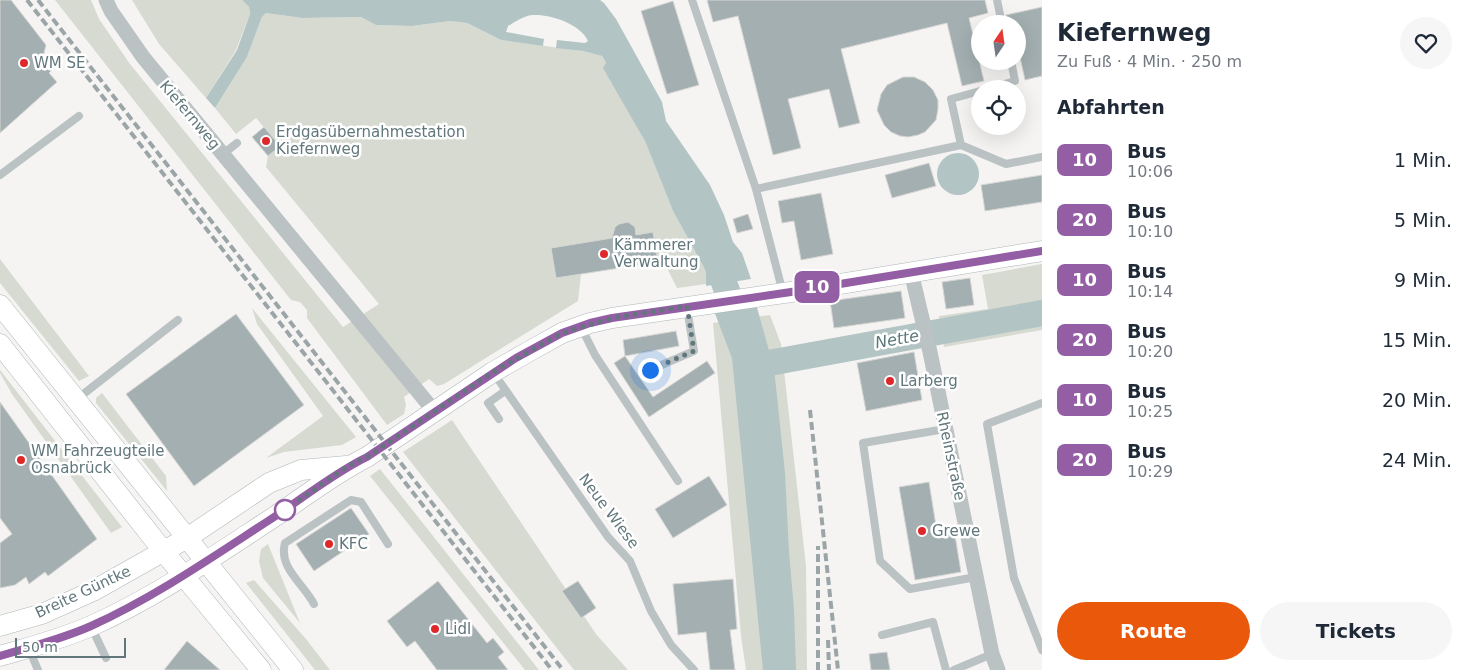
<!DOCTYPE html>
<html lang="de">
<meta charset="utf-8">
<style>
body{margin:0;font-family:"DejaVu Sans",sans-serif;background:#f6f6f7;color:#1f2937;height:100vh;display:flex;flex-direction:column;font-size:19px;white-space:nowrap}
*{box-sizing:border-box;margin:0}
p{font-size:16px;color:#747a83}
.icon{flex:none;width:28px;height:28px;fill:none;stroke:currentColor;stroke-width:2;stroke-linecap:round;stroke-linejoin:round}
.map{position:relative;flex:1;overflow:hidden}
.sheet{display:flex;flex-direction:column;background:#fff;width:425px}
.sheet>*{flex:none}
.badge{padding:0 10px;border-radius:8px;font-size:18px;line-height:32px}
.needle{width:32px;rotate:13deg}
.controls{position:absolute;left:971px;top:15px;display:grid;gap:10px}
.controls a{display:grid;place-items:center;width:55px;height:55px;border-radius:50%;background:#fff;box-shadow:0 5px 20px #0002;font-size:25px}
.scale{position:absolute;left:15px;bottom:12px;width:111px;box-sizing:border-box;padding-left:5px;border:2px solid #61777c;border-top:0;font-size:14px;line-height:18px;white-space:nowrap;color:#61777c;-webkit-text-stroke:4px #fff;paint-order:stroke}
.you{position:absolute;width:25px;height:25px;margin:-12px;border:4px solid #fff;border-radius:50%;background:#1a73e8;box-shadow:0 0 0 8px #1a73e833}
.map>.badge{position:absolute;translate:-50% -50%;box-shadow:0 0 0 2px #fff}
h2{padding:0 15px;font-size:19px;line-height:45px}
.round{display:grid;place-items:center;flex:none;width:52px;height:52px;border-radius:26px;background:#f6f6f7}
.head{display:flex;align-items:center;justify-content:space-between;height:85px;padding:0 15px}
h1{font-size:24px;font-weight:700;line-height:38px}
.cta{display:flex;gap:10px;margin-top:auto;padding:10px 15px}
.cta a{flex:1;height:58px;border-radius:30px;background:#ea580c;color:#fff;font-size:20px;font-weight:700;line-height:58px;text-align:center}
.cta a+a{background:#f6f6f7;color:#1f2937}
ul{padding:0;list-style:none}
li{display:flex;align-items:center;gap:15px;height:60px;padding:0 15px}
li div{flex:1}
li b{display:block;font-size:19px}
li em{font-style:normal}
li .badge{min-width:55px;font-weight:700;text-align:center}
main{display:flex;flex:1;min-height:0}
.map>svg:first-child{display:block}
.green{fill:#d6dad1}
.water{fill:#b2c4c4}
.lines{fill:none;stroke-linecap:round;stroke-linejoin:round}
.river{stroke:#b2c4c4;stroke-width:26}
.building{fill:#a3afb1;stroke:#d7d6d4}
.secondary-casing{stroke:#aeb6b8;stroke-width:21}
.lane{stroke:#bbc2c4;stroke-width:8}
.street{stroke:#bbc2c4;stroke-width:15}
.secondary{stroke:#fff;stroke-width:20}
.rail{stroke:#9ba5a8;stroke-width:4;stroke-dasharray:8 4;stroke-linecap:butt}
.line-casing{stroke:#fff;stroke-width:11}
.line{stroke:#945ea4;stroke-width:8}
.walk{stroke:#61777c;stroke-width:5;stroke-dasharray:0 9}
.poi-dot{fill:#df282a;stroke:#fff;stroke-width:2}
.stop-dot{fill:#fff;stroke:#945ea4;stroke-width:2.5}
.labels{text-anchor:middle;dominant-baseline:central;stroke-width:5;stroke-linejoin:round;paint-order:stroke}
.poi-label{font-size:15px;fill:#61777c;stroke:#fff;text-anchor:start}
.street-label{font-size:15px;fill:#61777c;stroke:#fff}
.water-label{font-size:16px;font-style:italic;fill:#5b7878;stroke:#fff}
</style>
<main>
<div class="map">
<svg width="1042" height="670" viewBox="0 0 1042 670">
<rect width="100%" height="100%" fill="#f5f4f2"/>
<path class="green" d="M55 0H91L99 19 130 64 343 327 379 304 266 167 268 156 280 146 256 118 236 134 215 108 247 57 262 17 266 13 302 18 361 17 376 25 412 26 450 21 467 23 501 40 583 51 602 56 645 141 673 211 706 271V284L677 288 662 258 658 259 653 233 636 235 635 227 628 222 619 224 615 227V238L551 248 556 278 581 274 578 301 444 384 437 386 429 379 404 397 406 405 404 414 387 425 307 318V310L300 302 291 300Z
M132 0H242L249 7 250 14 236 50 206 98 159 44Z
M0 259 89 376 79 381 0 283Z
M1042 264V330L944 347 939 316 988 309 982 275Z
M252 308 356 437 342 445 284 452 266 458 323 416 257 324Z
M770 315 781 344 806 566 807 670H746L741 636 713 323Z
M0 370 122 527 111 533 12 394 0 373Z
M102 393 166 476 167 491 96 403V398Z
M452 420 596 634 628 670H574L403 452Z
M380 469 539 670H525L370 476Z
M268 544 300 623 263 578 259 561 261 549Z
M254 580 306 639 330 670H315L246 583Z"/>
<path class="water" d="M242 0H600L604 3 616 19 662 102 666 121 710 185 724 215 733 242 742 253 751 279 706 286V271L673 211 645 141 603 68 606 63 602 56 583 51 556 48 557 40 585 43 588 41C581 24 550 14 533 15 525 15 515 22 508 26L506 32 544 39 543 46 501 40 467 23 450 21 412 26 376 25 361 17 302 18 266 13 262 17 247 57 215 108 206 98 237 50 250 14 249 7Z
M937 174a21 21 0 1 1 42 0a21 21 0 1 1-42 0Z
M754 297 774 368 785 473 789 552 794 610 796 670H763L732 358 711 303Z"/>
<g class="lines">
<path class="river" d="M712 251 740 325
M752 366 1042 313"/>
</g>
<path class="building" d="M0 0H11L46 45 43 57 53 69 49 73 57 82 0 133Z
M707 0H985L988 13 969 18 984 81 962 86 947 23 841 49 860 123 839 128 829 89 788 99 801 148 773 155 738 16 713 22Z
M673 1 699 85 667 94 641 11Z
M1042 7V76L1025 80 1018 48V24H1008L1006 15Z
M903 77H914L925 82 933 90 938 100V109L936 120 925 132 918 135 908 137 900 136 891 132 884 125 877 110 881 94 887 85Z
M264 127 280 146 268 156 252 137Z
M929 163 936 186 892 198 885 175Z
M1042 175V202L985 211 981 185Z
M821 193 833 254 801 260 794 221 782 223 778 201Z
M748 214 753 229 737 233 733 219Z
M628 222 635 227 636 235 653 232 658 262 556 278 551 248 612 238 615 227 619 224Z
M970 278 974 305 946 309 942 282Z
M901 291 905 318 834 328 830 301Z
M236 314 304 405 194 486 126 394Z
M676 331 679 346 625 356 623 340Z
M914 352 922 400 866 411 857 363Z
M625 356 653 397 707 361 715 373 649 417 614 363Z
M0 402 97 539 48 576 45 572 29 584 26 577 15 585 0 588V543L12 534 0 518Z
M709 476 727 505 673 538 655 509Z
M929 482 937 532 954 529 961 572 915 580 899 487Z
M351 508 369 534 314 571 296 544Z
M733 579 737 629 730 630 735 670H710L706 632 678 635 673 584Z
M438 581 487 643 493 638 504 652 498 657 508 670H437L415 641 407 647 387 621Z
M578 581 596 608 581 618 562 591Z
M187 641 220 670H164Z
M887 652 890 670H871L869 654Z"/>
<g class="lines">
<g class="secondary-casing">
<path id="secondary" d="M0 305 293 670
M0 344 164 552 261 670
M0 626 42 614 93 591 187 538 269 483 301 470 346 466
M0 656C30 647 62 639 91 626 154 598 213 557 271 519 303 498 333 474 367 457L493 372 528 352 562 333 590 323 612 318 791 292 1042 251"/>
</g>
<path class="lane" d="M692 0 756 189 783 293
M997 0 1002 24
M987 89 1015 81 1011 61
M961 145 1006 164 1042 157
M223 154 237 143
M0 175 79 116
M756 189 961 145 951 99 980 91
M581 327 595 355 678 481
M650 370 694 351 687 308
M493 372 608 537 630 561 651 611 671 645 694 670
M77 399 178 320
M1042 403 987 424 1014 578 1042 650
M499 419 488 403 505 391
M945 429 863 443 880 561 910 589 976 577
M314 604C304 584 278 568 285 543L351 500 361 502 388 544
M91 626 106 658
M882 635 933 622 946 670
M29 649 38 670
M954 670 992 654"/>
<path class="street" d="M106 0 111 11 143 57 434 411
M911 272 930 352 992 654 998 670"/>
<use href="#secondary" class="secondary"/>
<path class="rail" d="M27 0 552 670
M38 0 563 670
M810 410 838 670
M828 640 829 670
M818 670V546"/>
</g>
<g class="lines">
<g class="line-casing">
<path id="line" d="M0 656C30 647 62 639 91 626 153 598 211 558 268 521 301 500 332 474 367 457L516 358 562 333 590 323 612 318 791 292 1042 251"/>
</g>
<use href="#line" class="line"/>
<path class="walk" d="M285 510 348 466 367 457 493 372 562 333 612 318 687 306 694 351 650 370"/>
</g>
<g class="poi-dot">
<circle cx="24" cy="63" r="5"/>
<circle cx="266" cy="141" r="5"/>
<circle cx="604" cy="254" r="5"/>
<circle cx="890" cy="381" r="5"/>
<circle cx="21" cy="460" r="5"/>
<circle cx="922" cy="531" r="5"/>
<circle cx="329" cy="544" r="5"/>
<circle cx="435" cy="629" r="5"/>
</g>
<circle class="stop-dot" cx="285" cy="510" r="10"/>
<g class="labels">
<g class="poi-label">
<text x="34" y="63">WM SE</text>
<text x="276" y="132">Erdgasübernahmestation<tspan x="276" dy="17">Kiefernweg</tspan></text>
<text x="614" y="245">Kämmerer<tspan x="614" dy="17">Verwaltung</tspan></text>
<text x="900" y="381">Larberg</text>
<text x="31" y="451">WM Fahrzeugteile<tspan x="31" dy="17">Osnabrück</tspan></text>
<text x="932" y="531">Grewe</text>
<text x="339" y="544">KFC</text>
<text x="445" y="629">Lidl</text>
</g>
<g class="street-label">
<text transform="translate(190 115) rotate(50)">Kiefernweg</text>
<text transform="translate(951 456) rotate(78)">Rheinstraße</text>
<text transform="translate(609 511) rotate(53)">Neue Wiese</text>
<text transform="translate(83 592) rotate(-25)">Breite Güntke</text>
</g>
<g class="water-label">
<text transform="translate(897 339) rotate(-10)">Nette</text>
</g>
</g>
</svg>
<div class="controls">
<a><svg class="needle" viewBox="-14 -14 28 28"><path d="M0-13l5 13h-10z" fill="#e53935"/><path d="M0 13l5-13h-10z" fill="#747a83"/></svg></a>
<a><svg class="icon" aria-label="locate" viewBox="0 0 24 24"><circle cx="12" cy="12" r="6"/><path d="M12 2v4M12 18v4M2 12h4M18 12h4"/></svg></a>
</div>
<div class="scale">50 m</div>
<div class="you" style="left:650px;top:370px"></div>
<b class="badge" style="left:817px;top:287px;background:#945ea4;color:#fff">10</b>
</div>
<section class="sheet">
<div class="head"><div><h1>Kiefernweg</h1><p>Zu Fuß · 4 Min. · 250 m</p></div><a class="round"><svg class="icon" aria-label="heart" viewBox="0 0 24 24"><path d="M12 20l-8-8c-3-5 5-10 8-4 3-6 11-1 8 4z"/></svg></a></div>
<h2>Abfahrten</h2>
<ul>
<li><span class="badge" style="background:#945ea4;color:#fff">10</span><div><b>Bus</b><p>10:06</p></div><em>1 Min.</em></li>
<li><span class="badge" style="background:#945ea4;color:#fff">20</span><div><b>Bus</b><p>10:10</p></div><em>5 Min.</em></li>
<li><span class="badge" style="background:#945ea4;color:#fff">10</span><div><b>Bus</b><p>10:14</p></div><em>9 Min.</em></li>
<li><span class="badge" style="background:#945ea4;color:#fff">20</span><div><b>Bus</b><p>10:20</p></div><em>15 Min.</em></li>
<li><span class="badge" style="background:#945ea4;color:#fff">10</span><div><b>Bus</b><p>10:25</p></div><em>20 Min.</em></li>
<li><span class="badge" style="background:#945ea4;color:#fff">20</span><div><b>Bus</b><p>10:29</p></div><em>24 Min.</em></li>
</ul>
<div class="cta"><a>Route</a><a>Tickets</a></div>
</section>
</main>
